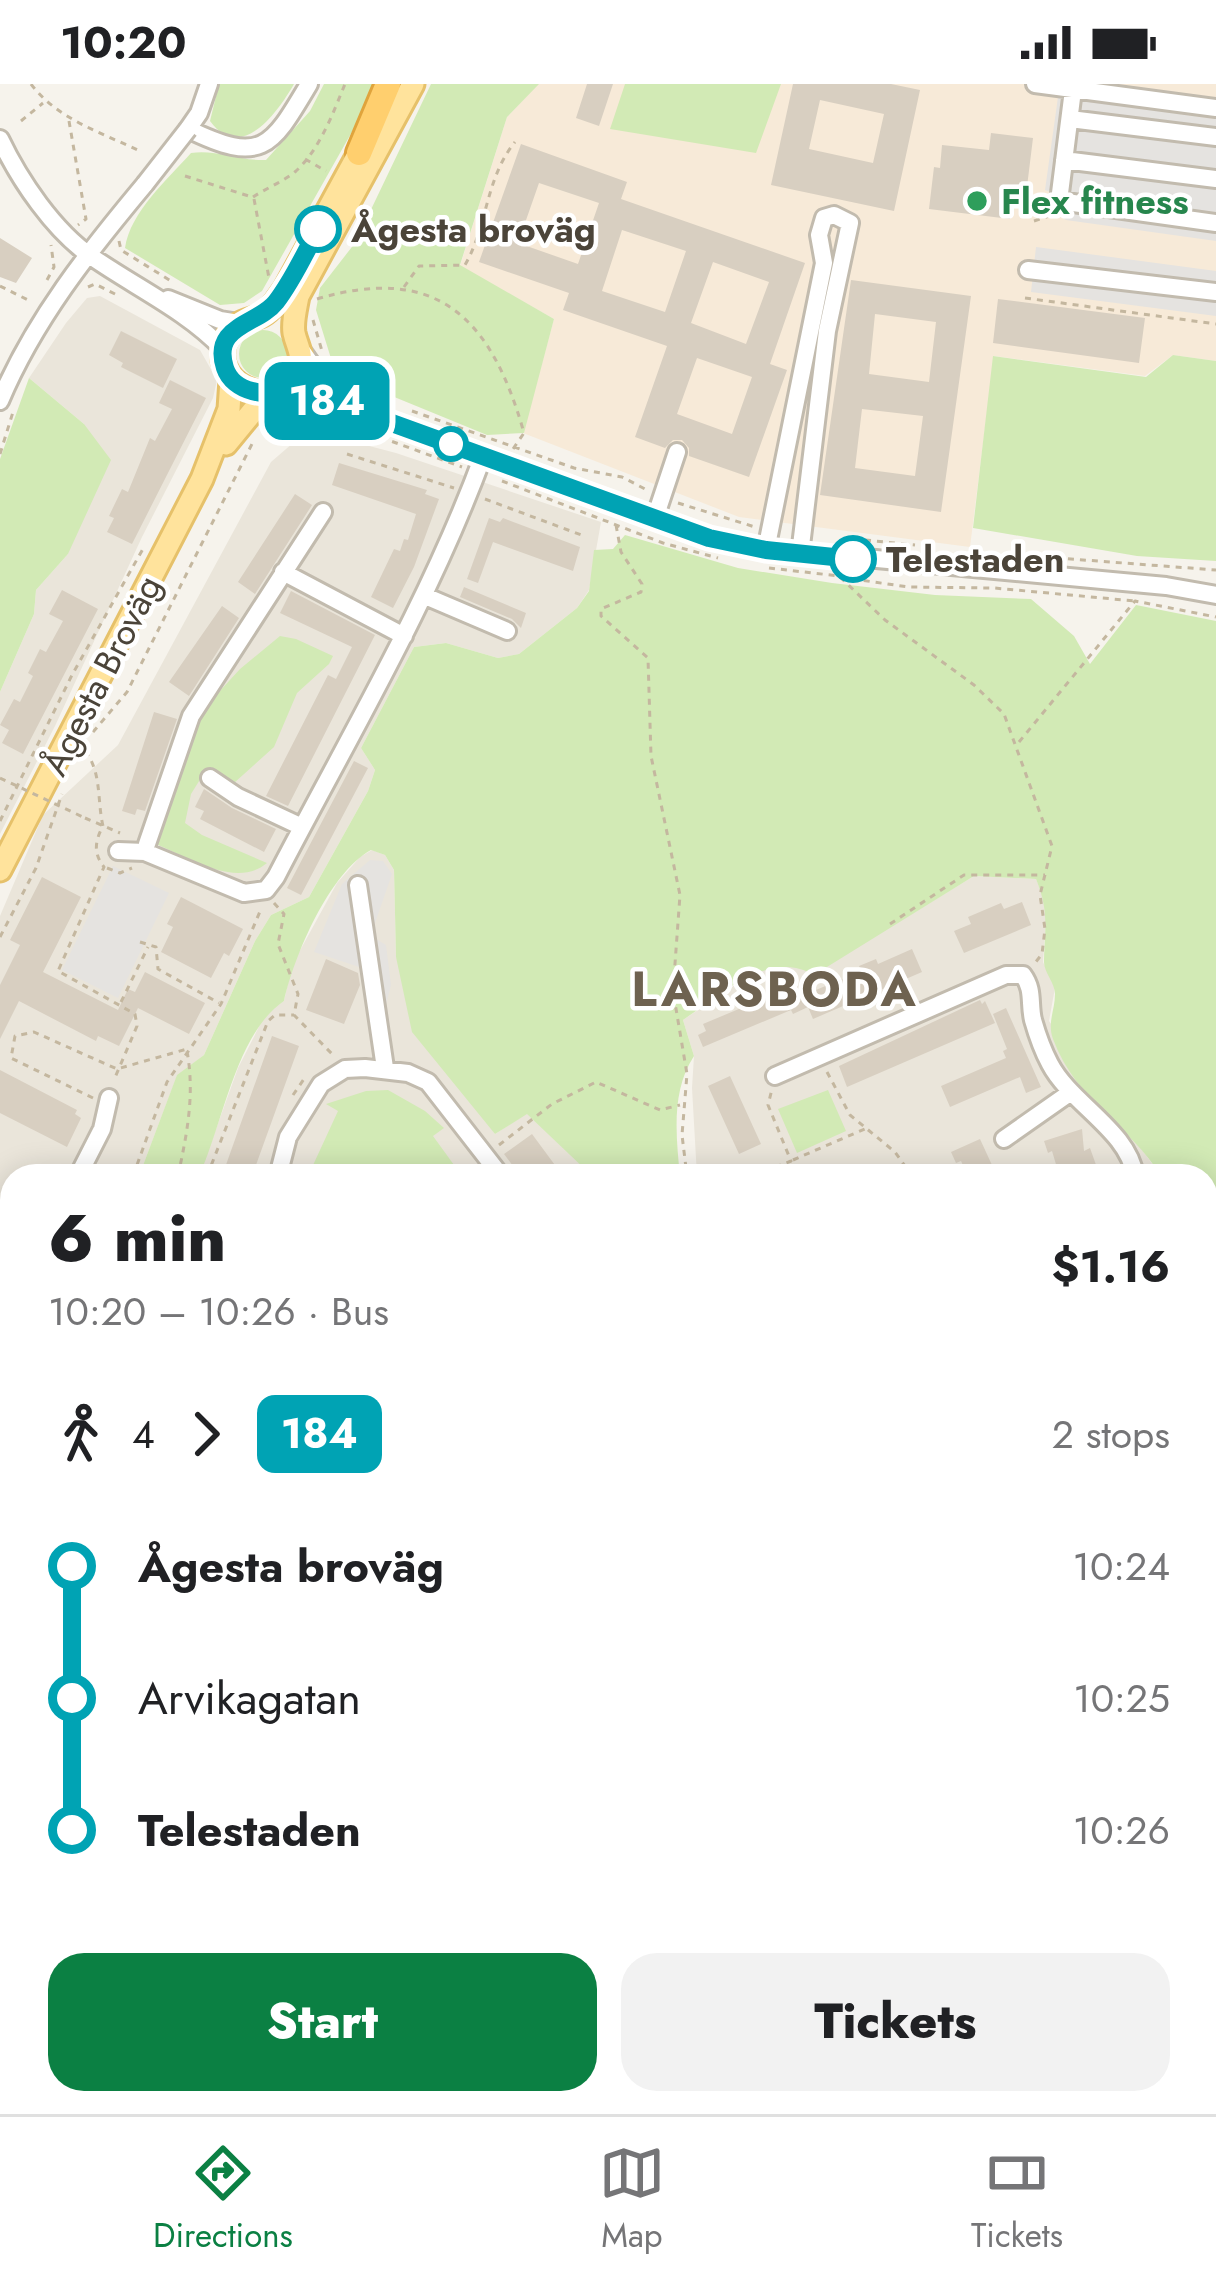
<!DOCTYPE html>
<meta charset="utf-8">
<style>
body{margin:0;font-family:Jost,sans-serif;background:#f2f2f2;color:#202124;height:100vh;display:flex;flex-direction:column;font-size:45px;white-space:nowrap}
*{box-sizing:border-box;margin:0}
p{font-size:39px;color:#757577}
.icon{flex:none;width:66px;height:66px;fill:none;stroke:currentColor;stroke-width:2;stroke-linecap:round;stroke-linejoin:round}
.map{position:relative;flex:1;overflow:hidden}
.details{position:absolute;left:0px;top:1080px;width:1218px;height:951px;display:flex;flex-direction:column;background:#fff;border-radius:36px 36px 0 0;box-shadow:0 6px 30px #0003}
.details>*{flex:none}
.badge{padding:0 24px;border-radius:18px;font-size:42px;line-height:78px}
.map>.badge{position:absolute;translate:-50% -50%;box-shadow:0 0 0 6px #fff}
.legs{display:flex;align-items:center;gap:18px;height:132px;padding:0 48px;font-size:39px}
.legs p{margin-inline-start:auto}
.head{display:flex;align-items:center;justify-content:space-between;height:204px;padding:0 48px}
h1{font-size:66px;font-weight:800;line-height:90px}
.cta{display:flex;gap:24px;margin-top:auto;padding:24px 48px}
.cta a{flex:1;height:138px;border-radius:36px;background:#0b8043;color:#fff;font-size:48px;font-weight:800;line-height:138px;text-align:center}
.cta a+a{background:#f2f2f2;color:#202124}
ul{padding:0 48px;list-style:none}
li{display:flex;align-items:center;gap:42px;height:132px;font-size:45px}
li i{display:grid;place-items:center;width:18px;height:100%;margin:0 15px;background:currentColor}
li i::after{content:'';width:30px;height:30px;margin:-15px;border:9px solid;border-radius:50%;background:#fff}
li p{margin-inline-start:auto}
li:first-child i{background:linear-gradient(#0000 50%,currentColor 0)}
li:last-child i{background:linear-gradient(currentColor 50%,#0000 0)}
.status{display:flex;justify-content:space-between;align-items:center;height:84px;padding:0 60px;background:#fff;direction:ltr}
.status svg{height:33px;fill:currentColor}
.tab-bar{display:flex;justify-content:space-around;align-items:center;height:168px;border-top:3px solid #e0e0e0;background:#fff;font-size:33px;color:#757577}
.tab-bar a{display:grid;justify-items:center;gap:6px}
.tab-bar .active{color:#0b8043}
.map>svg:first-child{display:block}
.residential{fill:#eae5da}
.commercial{fill:#f7ead8}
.industrial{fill:#e6e2dd}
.education{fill:#efe8d6}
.green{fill:#d2eab5}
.parking{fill:#e5e3e0}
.building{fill:#d8cfc1;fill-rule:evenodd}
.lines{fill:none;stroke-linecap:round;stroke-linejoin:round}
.minor-casing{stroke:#c2bbae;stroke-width:22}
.major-casing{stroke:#e6c16a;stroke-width:27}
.highway-casing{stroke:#e0a43c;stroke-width:30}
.path{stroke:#c4b79f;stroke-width:3;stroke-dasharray:6 6;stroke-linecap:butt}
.minor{stroke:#fff;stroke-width:16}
.major{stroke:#ffe39c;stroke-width:21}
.highway{stroke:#ffcf6e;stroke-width:24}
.rail{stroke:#9a9a9a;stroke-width:4.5;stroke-dasharray:15 15;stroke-linecap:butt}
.minor-bridge-casing{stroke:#c2bbae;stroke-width:22;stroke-linecap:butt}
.path-bridge{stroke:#c4b79f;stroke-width:3;stroke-dasharray:6 6;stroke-linecap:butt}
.minor-bridge{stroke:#fff;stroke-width:16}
.line-1-casing{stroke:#fff;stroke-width:27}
.line-1{stroke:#00a3b4;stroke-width:18}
.leisure-dot{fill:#2e9e5b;stroke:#fff;stroke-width:4.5}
.stop-1-dot{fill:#fff;stroke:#00a3b4;stroke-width:6}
.labels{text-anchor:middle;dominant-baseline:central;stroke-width:9;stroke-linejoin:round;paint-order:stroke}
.leisure-label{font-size:36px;font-weight:bold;fill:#27864d;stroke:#fff;text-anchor:start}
.stop-label{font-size:36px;font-weight:bold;fill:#4b4439;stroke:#fff;text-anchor:start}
.street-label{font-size:36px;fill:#4b4439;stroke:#fff}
.district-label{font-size:48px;font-weight:bold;letter-spacing:3px;fill:#6e6250;stroke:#fff}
</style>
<div class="status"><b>10:20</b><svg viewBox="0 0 49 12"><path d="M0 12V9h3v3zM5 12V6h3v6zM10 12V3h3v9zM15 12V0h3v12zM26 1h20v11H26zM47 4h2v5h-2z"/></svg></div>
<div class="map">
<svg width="1216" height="2030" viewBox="0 0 1216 2030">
<rect width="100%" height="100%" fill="#f6f3ec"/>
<path class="residential" d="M100 212 200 266 217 296 213 314 142 453 55 642 0 750V608L34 530 36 506 68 470 84 340 29 294 66 239 87 214Z
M308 346 396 369 601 438 589 506 577 524 519 570 498 574 446 559 414 563 361 664 375 686 368 707 309 813 271 831 255 857 204 971 177 992 139 1092H12V1560H0V832L43 731 118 661 271 378Z
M372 766 385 771 394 786 396 873 495 1050 527 1029 592 1092H199L238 984 266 929 284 917 292 881 337 799 360 773Z
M974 792 1036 795 1047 821 1043 878 1055 904 1049 937 1161 1092H697L692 1004 694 972 683 936 756 887 799 881 905 834Z"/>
<path class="commercial" d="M538 0H1216V277L1173 271 1145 292 994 272 970 463 739 433 523 349 554 235 460 182 507 33Z"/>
<path class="industrial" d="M1216 1372V1643H1206V1381Z"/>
<path class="education" d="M1206 1911 1216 1912 1213 2030H1124L1049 2023V2019H1206Z"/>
<path class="green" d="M219 0H294C278 28 241 80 210 37Z
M324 0H379L262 207 244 219 220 221 125 164C130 128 168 95 191 69 215 65 240 77 266 76L310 27Z
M431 0H539L507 33 460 181 554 235 524 349 487 351 365 301 341 287 333 281 316 226 320 204 355 159Z
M625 0H781L756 69 610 45Z
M239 270a24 24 0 1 1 48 0a24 24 0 1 1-48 0Z
M1173 271 1216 277V477L1137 472 973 444 993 272 1146 293Z
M29 294 84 340 111 376 68 470 36 506 34 530 0 608V375Z
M625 451 738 484 832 499 935 511 1031 515 1074 552 1090 580 1136 521 1216 537V1217L1206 1228V1092H1161C1131 1042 1077 1019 1053 955 1047 938 1055 927 1055 910 1055 898 1043 888 1044 876 1045 842 1049 827 1036 795L974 792 814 891C769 864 719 912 683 936L694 972C671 1007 676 1051 680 1092H592L527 1030 495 1050 412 948 396 873 394 786 385 771 371 766C329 789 294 872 284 917 236 949 223 1040 199 1092H139L177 991 204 971 255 857 271 831 309 813 368 707 375 686 361 664 414 563 446 559 498 574 519 570 577 524 589 507 594 466 613 465Z
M280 552 296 555 333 572 329 580 297 609 274 663 234 699 211 690 201 694 191 710 185 739 202 751 267 779C236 805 188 773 156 760L197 632 240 585Z
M388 1006 425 1027 444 1044 433 1052 462 1092H308L338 1027 326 1020 366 1007Z
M828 1006 846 1047 797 1069 778 1025Z
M840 2019H1049L1050 2023 1124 2030H840Z"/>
<path class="parking" d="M1058 13 1216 35V157L1066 136 1048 124 1052 109 1045 106Z
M1036 163 1216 187V232L1031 208Z
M370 776 383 777 392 790 375 839 376 855 386 861 391 901 385 925 392 961 374 962 365 885 314 868 342 800Z
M113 782 169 809 118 914 62 886Z"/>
<path class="building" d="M587 0H613L599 42 576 34Z
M793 0H891L920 6 894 127 771 101ZM820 16 884 30 873 79 809 65Z
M991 49 1033 54 1025 119 1012 118 1010 135 929 125 934 83 940 84 942 61 989 66Z
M521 60 627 98 621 115 805 179 770 280 787 286 749 393 689 372V364L682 356H673L665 364 635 353 667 262 563 226 569 209 479 178ZM539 99 599 119 578 180 518 159ZM622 146 686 167 665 228 602 207ZM713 178 769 198 746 260 691 239ZM697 274 752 293 732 350 677 330Z
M0 154 32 174 16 199 0 193Z
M851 196 971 212 941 428 820 411ZM875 230 936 238 929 298 869 290ZM862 325 923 332 915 392 855 384Z
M998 215 1145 234 1139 279 993 259Z
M121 247 177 275 163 304 121 283 123 279 109 271Z
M170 296 206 314 132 460 107 448 114 434 109 432 122 405 128 408 150 354 155 357 172 325 159 319Z
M339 379 427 406 425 410 439 415 414 483 393 524 371 513 394 465 400 467 404 455 408 456 416 430 332 401Z
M295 410 312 421 255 510 238 498Z
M489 434 500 438 503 434 580 463 573 487 493 458 478 499 467 495Z
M464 503 526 529 521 544 512 535 460 513Z
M62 506 98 525 23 670 2 659 9 646 0 641 14 615 20 618 33 592 28 589 40 565 46 568 63 537 49 530Z
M291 507 375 551 288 722 266 712 328 591 336 595 352 563 280 529Z
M222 522 239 534 189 612 169 598Z
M154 628 177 635 145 727 137 725 135 731 122 727Z
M354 677 368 684 301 811 287 804Z
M204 705 232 724 276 745 264 768 200 735 204 727 195 723Z
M42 793 81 813 43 888 118 926 128 905 135 908 145 888 205 919 189 950 138 924 119 962 98 952 96 957 19 917 0 955V901L20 861 10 856Z
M181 813 243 845 229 872 224 869 211 894 161 868 173 843 167 840Z
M1022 818 1031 841 964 869 954 847 971 840 968 833 1001 819 1004 825Z
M912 865 922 888 813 935 808 923 793 930 791 926 703 963 698 951 706 947 703 940 784 906 787 913 795 910 797 914 861 887 859 882 876 875 878 880Z
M326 875 358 889 360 901 344 940 306 926Z
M980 916 982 920 985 917 995 939 847 1003 839 982Z
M1006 924 1041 1003 1026 1009 1020 993 950 1023 941 1002 1006 974 1003 967 1007 965 993 930Z
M272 952 299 962 252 1092H222Z
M0 986 77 1026 75 1030 81 1034 67 1063 0 1029Z
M730 992 761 1060 739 1070 708 1002Z
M1082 1045 1084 1067 1090 1064 1100 1092H1066L1064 1086 1058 1087 1052 1067 1048 1069 1044 1057Z
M532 1050 563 1092H520L516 1086 504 1070Z
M980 1055 997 1092H968L961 1077 956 1079 951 1068Z"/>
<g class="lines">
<g class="minor-casing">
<path id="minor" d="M209 0 199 29 188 45C262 81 271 64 309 0
M1035 0 1216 24
M1073 6 1059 117 1216 139
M1070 35 1216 53
M0 55C20 97 54 147 92 173 135 203 187 227 223 265
M1064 76 1216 95
M1028 186 1216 208
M168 215 220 236 239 239
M300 264 319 291 376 327
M287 301 737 462 1166 502 1216 511
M0 317C34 236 89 167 145 100
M655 434 677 368
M766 466 824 179 819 151 824 134 834 131 850 139 827 247 800 470
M283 488 404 552
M425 512 507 547
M210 694 238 713 302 743
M147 760 191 632 323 428
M118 767 145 768 244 809 266 806 276 793C348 654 429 519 483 372
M358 801 385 984
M775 992 1006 891H1023C1034 906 1029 919 1033 936 1037 950 1043 967 1050 980 1071 1020 1129 1047 1135 1092
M1004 1055 1071 1008
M78 1092 102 1045 109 1014
M278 1092 288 1053 321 1000 345 985 365 984 408 989 428 998 501 1092
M0 1177 12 1183
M1206 1262 1216 1251
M0 1352V1381
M0 1575 12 1576
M1206 1582 1216 1571
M1206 1621H1216
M0 1843 12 1841
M1206 1924H1216
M172 2019 179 2030
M800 2019V2030
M4 2030 22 2019
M125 2030 132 2019"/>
</g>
<g class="major-casing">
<path id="major" d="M365 58 285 205C278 214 271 228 260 232 248 237 237 237 229 250 200 296 278 336 298 285 304 270 297 263 294 249 292 238 296 224 298 212L413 0
M226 360 267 310
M0 786 202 395 229 325 231 296
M1206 1754H1216
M1206 1782 1216 1783
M0 1784 12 1782
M0 1815 12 1813"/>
</g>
<g class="highway-casing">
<path id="highway" d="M359 69 388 0"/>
</g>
<path class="path" d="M31 0C58 36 103 49 142 68
M21 37 43 19
M69 37 86 135 78 141
M305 75 326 87
M185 92 252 113
M253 113C267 104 284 97 296 87 320 65 333 29 345 0
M254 115 269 194
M1034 137 1049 132
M119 157 121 166 171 197
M47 196 54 183 51 161
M0 202 32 218
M88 203 95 200 117 211
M404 203 419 182 465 181C488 141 485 95 515 58
M1025 214 1216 240
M317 215C438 179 492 235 524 349L513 365
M313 236 322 267
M412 327 574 384 622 393 647 406
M347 341 462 383
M0 370 13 328
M347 370 454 404
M502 397 663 459 718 474
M485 415 584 452
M678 419 755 443
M616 441 621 468 642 500 641 508 601 525V532L648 574 651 672 680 811 673 907 687 990 682 1051 687 1092
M865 456 915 461
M1044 473 1216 486
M769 484 839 492 885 536 974 601 1004 630 1052 762 1040 811 1045 845 1042 870 1035 879
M840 493 908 503 994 504 1135 517
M93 648 127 608 253 358
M1019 658 1135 517 1216 533
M85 667C102 688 97 717 103 742 95 757 93 769 104 783L58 887 135 930 137 942 114 996
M85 734 120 749
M0 737 72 591 144 463
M107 784 120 789 132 784
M274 819 284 830 278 860 298 910 294 931 333 971
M890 840 964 791H1045
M0 853 36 784 62 710
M140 858 156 863 158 885 219 919
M121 918 148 863
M827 988 850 1031 895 1068 912 1092
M293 1011 304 995
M93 1014 11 974 15 952 34 948 117 985 187 965
M499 1061 552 1020 596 998 660 1026 680 1021
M793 1076 867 1044
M133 1092 167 998 221 920 261 825
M178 1092C187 1049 195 1011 187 967
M207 1092 268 937 275 931H294
M753 1092 791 1077 768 1021 772 1005
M0 1256 12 1263
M0 1280 12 1281
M1206 1286 1215 1276
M0 1555H12
M0 1755 12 1753
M306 2019 307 2030
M362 2019V2030
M468 2019V2030
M524 2019V2030
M579 2019V2030
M636 2019 637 2030
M688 2019V2030
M744 2019V2030
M834 2019 835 2030
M407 2030 411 2019"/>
<use href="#minor" class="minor"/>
<use href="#major" class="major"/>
<use href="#highway" class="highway"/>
<path class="rail" d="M0 1667H12
M1206 1677H1216
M0 1697H12"/>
<g class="minor-bridge-casing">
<path id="minor-bridge" d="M145 100 188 45"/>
</g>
<path class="path-bridge" d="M0 694 85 734"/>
<use href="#minor-bridge" class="minor-bridge"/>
</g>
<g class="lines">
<g class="line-1-casing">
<path id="line-1" d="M318 145C305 169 293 196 276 218 258 241 211 241 225 284 229 296 240 304 252 307 266 311 275 309 287 301L709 454 766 466 853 475"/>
</g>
<use href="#line-1" class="line-1"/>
</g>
<circle class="leisure-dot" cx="977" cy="117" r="12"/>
<g class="stop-1-dot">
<circle cx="318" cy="145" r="21"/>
<circle cx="451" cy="360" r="15"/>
<circle cx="853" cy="475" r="21"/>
</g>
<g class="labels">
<g class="leisure-label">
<text x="1001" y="117">Flex fitness</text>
</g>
<g class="stop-label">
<text x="351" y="145">Ågesta broväg</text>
<text x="886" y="475">Telestaden</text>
</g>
<g class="street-label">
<text transform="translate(101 591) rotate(-63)">Ågesta Broväg</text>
</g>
<g class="district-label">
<text x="775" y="905">LARSBODA</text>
</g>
</g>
</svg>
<b class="badge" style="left:327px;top:317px;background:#00a3b4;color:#fff">184</b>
<section class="details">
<div class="head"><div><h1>6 min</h1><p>10:20 – 10:26 · Bus</p></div><b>$1.16</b></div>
<div class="legs"><svg class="icon" aria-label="walk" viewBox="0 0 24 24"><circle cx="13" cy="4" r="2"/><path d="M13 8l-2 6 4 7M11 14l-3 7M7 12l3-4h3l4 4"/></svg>4<svg class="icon" aria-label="forward" viewBox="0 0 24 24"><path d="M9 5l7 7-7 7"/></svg><b class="badge" style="background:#00a3b4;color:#fff">184</b><p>2 stops</p></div>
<ul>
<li><i style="color:#00a3b4"></i><b>Ågesta broväg</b><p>10:24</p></li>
<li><i style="color:#00a3b4"></i><span>Arvikagatan</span><p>10:25</p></li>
<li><i style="color:#00a3b4"></i><b>Telestaden</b><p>10:26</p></li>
</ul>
<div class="cta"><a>Start</a><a>Tickets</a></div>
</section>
</div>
<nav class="tab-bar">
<a class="active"><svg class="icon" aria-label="directions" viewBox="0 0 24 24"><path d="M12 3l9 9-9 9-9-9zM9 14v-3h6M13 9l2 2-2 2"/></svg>Directions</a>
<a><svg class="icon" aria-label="map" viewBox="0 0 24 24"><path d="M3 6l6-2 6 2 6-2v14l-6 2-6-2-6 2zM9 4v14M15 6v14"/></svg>Map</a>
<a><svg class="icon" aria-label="tickets" viewBox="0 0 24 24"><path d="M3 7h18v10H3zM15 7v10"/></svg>Tickets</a>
</nav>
